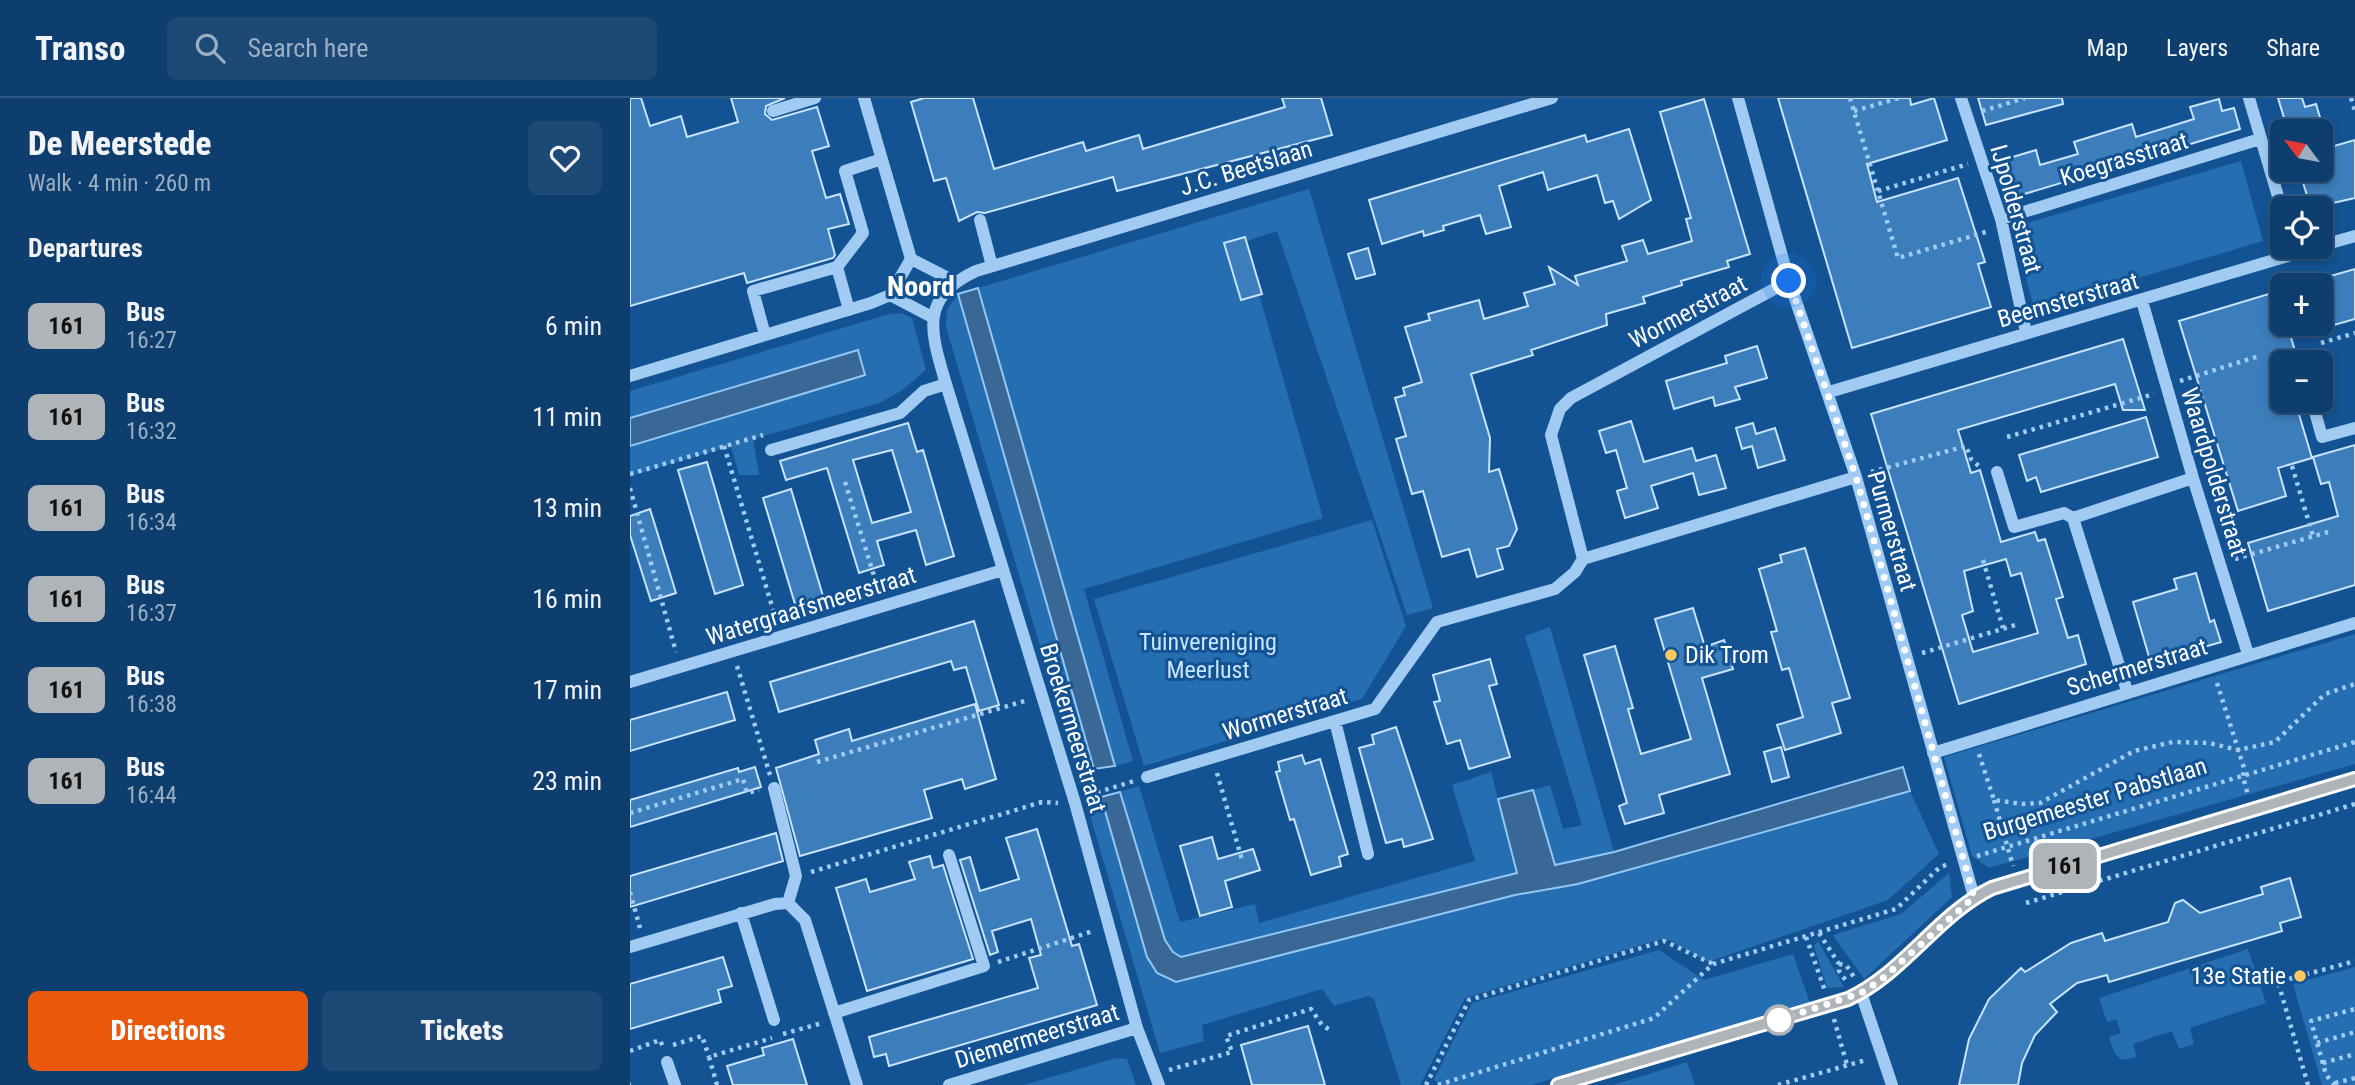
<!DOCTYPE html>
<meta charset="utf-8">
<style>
body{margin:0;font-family:"Roboto Condensed",sans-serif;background:#1c4976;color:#f1f3f6;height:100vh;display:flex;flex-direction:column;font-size:26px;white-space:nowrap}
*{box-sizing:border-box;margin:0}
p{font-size:23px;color:#9baec2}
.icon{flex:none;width:38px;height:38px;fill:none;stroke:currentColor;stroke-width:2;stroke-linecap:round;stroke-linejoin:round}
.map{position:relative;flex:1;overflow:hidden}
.details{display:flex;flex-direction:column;background:#0e3e6e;width:630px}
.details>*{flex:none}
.badge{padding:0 14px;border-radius:10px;font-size:24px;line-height:46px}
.needle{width:46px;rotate:302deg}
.controls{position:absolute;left:1640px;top:21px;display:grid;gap:14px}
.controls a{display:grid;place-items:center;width:63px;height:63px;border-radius:10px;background:#0e3e6e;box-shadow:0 4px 10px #0003,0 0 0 2px #2e5781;font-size:35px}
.you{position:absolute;width:35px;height:35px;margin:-18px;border:5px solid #fff;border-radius:50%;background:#1a73e8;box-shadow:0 0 0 10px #1a73e833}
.map>.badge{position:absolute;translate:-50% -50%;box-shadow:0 0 0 4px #fff}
h2{padding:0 28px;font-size:26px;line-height:63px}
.round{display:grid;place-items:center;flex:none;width:74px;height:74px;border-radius:10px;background:#1c4976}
.head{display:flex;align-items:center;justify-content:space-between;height:119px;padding:0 28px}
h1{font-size:33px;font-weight:800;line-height:52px}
.action{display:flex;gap:14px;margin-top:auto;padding:14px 28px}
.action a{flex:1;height:80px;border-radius:10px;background:#ea580c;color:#fff;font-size:28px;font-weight:800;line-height:80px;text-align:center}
.action a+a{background:#1c4976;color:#f1f3f6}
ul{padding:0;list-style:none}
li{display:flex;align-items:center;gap:21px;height:91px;padding:0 28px}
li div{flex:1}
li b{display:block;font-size:26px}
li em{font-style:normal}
li .badge{min-width:77px;font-weight:700;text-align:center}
header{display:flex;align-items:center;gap:42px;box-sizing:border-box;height:98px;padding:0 35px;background:#0e3e6e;border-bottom:2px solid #2e5781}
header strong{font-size:33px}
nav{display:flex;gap:38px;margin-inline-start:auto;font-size:24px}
.search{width:490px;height:63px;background:#1c4976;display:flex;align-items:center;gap:18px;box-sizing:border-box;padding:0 24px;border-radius:10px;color:#9baec2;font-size:26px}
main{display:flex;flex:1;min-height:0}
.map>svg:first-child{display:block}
.green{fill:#256eb2}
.water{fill:#396796;stroke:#93c7f5;stroke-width:2}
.building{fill:#3c7dbb;stroke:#c8e3fd;stroke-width:2;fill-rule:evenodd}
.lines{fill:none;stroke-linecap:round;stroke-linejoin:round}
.path{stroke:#a1cbf2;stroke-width:4.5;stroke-dasharray:3.5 5;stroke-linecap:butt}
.minor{stroke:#a1cbf2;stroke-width:12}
.line-casing{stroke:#fff;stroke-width:16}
.line{stroke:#afb4b9;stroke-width:10}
.walk{stroke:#fff;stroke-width:7;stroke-dasharray:0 12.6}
.poi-dot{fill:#ffc862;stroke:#135393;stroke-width:2.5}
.stop-dot{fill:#fff;stroke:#afb4b9;stroke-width:3.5}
.labels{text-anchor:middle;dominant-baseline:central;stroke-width:6;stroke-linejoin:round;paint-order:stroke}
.street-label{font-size:24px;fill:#fff;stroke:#135393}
.park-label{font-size:24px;fill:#c8e3fd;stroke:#135393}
.poi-label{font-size:24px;fill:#fff;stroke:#135393;text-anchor:start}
.quarter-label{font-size:28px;font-weight:bold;fill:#fff;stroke:#135393}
</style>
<header>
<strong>Transo</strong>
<div class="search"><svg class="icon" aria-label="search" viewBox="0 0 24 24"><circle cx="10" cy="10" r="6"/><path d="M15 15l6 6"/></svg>Search here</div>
<nav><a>Map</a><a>Layers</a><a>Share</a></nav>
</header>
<main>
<section class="details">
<div class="head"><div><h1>De Meerstede</h1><p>Walk · 4 min · 260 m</p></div><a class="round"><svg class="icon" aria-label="heart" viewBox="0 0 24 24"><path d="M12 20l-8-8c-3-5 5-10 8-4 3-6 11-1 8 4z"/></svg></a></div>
<h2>Departures</h2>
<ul>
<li><span class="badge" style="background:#afb4b9;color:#111">161</span><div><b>Bus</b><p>16:27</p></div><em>6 min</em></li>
<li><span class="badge" style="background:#afb4b9;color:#111">161</span><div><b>Bus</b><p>16:32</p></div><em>11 min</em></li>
<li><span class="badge" style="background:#afb4b9;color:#111">161</span><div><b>Bus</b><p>16:34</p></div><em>13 min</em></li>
<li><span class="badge" style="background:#afb4b9;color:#111">161</span><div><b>Bus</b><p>16:37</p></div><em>16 min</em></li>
<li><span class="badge" style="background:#afb4b9;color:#111">161</span><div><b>Bus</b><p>16:38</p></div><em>17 min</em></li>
<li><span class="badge" style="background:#afb4b9;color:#111">161</span><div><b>Bus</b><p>16:44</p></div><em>23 min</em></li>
</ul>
<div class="action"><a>Directions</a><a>Tickets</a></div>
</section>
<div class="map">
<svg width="1725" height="987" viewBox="0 0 1725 987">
<rect width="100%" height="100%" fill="#135393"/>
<path class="green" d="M1611 63 1633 143 1404 211 1383 129Z
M679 91 803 510 777 517 647 133 614 144 693 420 454 491 503 663 485 668 348 190Z
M328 196 517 859 536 881 546 884 885 797 948 786 1280 693 1309 756 1258 802 1078 864 1035 840 835 900 790 987H771L744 901 738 898 704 908 692 891 572 927 574 943 530 955 316 229 317 212Z
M271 215 282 220 296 272 271 293 249 305 123 341 129 377H109L101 348 0 378V348L235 277 228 252 0 320V293L256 217Z
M742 422 776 528 732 601 514 668 464 501Z
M920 529 984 754 925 767 903 692 920 687 933 731 952 727 895 538Z
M1725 536V666L1359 770 1342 758 1314 659Z
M861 674 887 775 551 859 543 854 535 842 490 694 509 688 550 824 625 806 629 825 845 763 822 687Z
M1319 775 1322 799 1234 881 1203 837 1271 816Z
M1188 843 1214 889 1197 890 1184 848Z
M1618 851 1636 905 1560 930 1564 946 1549 951 1542 933 1503 946 1507 959 1491 962 1484 954 1479 939 1491 935 1486 921 1477 924 1469 900Z
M1029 852 1074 882 1163 856 1180 905 901 987H809L804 981 842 905Z
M1725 869V987H1692L1663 886Z
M486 960 497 961 506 987H394Z
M1057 964 1065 987H983Z"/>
<path class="water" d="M348 190 485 668 464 671 328 196Z
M228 252 235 277 0 348V320Z
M1273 669 1280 693 948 786 885 797 546 884 527 875 517 859 471 699 490 694 535 842 543 854 551 859 887 775 868 701 903 692 925 767 984 754Z"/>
<path class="building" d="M0 0H11L20 28 51 18 57 39 108 24 101 0H155L136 8 135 16 142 22 187 9 199 48 182 53 196 100 210 96 219 126 198 131 205 157 203 160 117 185 114 175 0 208Z
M294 0H343L364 71 453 44 456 53 509 37 513 51 655 9 652 0H691L702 37 487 93 483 79 355 115 347 114 329 123 316 80 304 83 281 4Z
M1148 0H1280L1281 7 1304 0 1317 42 1237 66 1247 104 1328 80 1355 164 1348 166 1361 209 1222 250Z
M1348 0H1432L1433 6 1356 27Z
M1648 0H1672L1675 9 1686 6 1694 33H1658Z
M1074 1 1120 156 1097 163 1099 169 1051 183 1052 187 1013 199 1015 205 976 216 977 227 901 252 903 257 841 276 860 340 859 374 869 371 887 431 879 448 867 451 873 471 847 479 839 451 812 459 793 393 782 396 766 341 776 338 765 300 775 297 773 290 792 284 775 229 800 222 798 216 849 202 854 221 898 208 894 195 925 186 919 169 948 187 945 178 997 163 992 148 1013 142 1018 156 1062 143 1056 121 1061 120 1030 14Z
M1589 1 1592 13 1604 10 1610 31 1378 101 1366 64 1406 52 1410 67 1448 56 1444 44 1502 26 1506 39 1564 21 1560 9Z
M999 31 1021 102 989 121 983 103 975 105 967 77 918 92 913 74 869 88 881 129 856 136 850 117 813 128 814 132 794 138 793 133 752 146 739 102 955 37 957 44Z
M1725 42V100L1681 110 1669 72H1690V52Z
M615 139 632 196 611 202 594 145Z
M738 150 745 176 726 181 718 156Z
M1725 171V221L1690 231V181Z
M1652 192V226H1657L1665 253 1652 259V303H1665L1682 360 1648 370 1656 398 1608 413 1549 223Z
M1493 241 1515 312H1493L1485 286 1328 332 1341 375 1350 372 1371 444 1405 434 1408 443 1415 441 1433 499 1426 501 1438 540 1448 537 1456 566 1329 606 1241 316ZM1376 461 1381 478 1391 475 1408 535 1343 554 1332 517 1343 513 1334 473Z
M1127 248 1137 280 1105 289 1110 301 1085 308 1083 299 1044 311 1036 283 1097 265 1095 258Z
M1516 319 1528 359 1411 394 1406 379 1397 383 1389 357Z
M1001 323 1014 364 1062 350 1066 363 1086 357 1096 390 1069 397 1063 375 1021 388 1028 410 995 420 987 393 997 390 986 352 976 355 969 333Z
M278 325 287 354 293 352 324 458 296 467 286 432 247 443 254 467 229 475 197 370 156 382 150 363ZM262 352 281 414 242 425 223 362Z
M1123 325 1126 336 1145 330 1155 362 1128 370 1122 348 1112 351 1106 330Z
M1725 347V487L1638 513 1618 445 1708 418 1699 384 1691 386 1683 359Z
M77 364 113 487 85 496 48 372Z
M161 391 193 498 165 506 133 400Z
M20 411 46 495 21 503 0 437V418Z
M1175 450 1220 600 1202 605 1211 635 1155 652 1147 627 1173 619 1159 570 1152 572 1141 534 1147 533 1129 471 1152 464 1150 457Z
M1566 475 1580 524 1584 522 1591 544 1543 558 1544 563 1522 569 1503 504 1547 491 1544 481Z
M1063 510 1075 549 1094 542 1103 571 1072 580 1100 676 1029 697 1034 715 995 726 989 708 997 705 954 557 985 548 1003 610 998 611 1011 656 1061 641 1025 521Z
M344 523 369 607 349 613 336 569 324 572 321 563 149 614 140 584Z
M860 561 867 586 859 588 880 659 839 671 830 642 817 646 804 604 810 603 803 577Z
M97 594 105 622 0 653V622Z
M345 606 366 681 335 691 332 681 294 692 302 720 170 758 146 670 189 656 185 642 219 631 222 643Z
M766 629 803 741 774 749 772 741 756 745 729 650 744 646 742 637Z
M1151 649 1159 679 1142 684 1134 654Z
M672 657 675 666 690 661 718 756 709 759 711 768 681 777 664 721 660 722 646 674 650 673 648 664Z
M125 669 131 689 0 729V702L108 670 109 674Z
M407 731 442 848 449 846 467 907 259 968 256 956 244 959 239 939 408 890 399 860 411 857 401 821 362 833 368 854 360 857 330 762 340 759 350 793 389 781 376 740Z
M146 735 153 763 0 809V778Z
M582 739 588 761 623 751 630 772 595 783 602 809 570 818 550 748Z
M300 758 303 770 313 767 343 861 237 893 206 790 236 781 240 794 285 781 279 764Z
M1660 780 1671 819 1650 825 1652 833 1479 884 1477 877 1447 885 1420 906 1427 914 1405 937 1392 965 1388 987H1329L1339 941 1359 901 1391 870 1395 874 1441 845 1472 835 1475 843 1538 824 1545 805 1553 802 1570 815 1633 796 1631 789Z
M93 859 102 888 88 892 91 904 0 931V886Z
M678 928 695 987H622L611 947Z
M163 941 177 987H103L97 968 134 957 132 950Z"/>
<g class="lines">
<path class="path" d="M1220 0 1268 160 1359 133
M1721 0 1725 13
M1224 13 1269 0
M1352 13 1395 0
M1248 93 1338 66
M1691 245 1725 235
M1550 283 1629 258
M1377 339 1524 296
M94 348 147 525
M1662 368 1683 438
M1241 374 1336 348 1341 361 1352 371
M0 376 133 337
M215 384 249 494
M0 390 46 554
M1605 461 1698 434
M1353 462 1373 530
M1292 555 1389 526
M107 568 140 677
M1587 585 1614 670 1613 679 1618 697
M1349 656 1364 702 1392 706 1410 705 1504 653 1543 644 1579 645 1608 652 1645 644 1695 596 1725 586
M187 664 398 602
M587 675 612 762
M459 697 504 683
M1364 702 1383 768
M0 715 113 681 117 695 129 692
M1347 758 1725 644
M181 774 412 704 428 705
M0 794 10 830
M1396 805 1725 706
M1189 835 1209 866V873L1217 884
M1176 839 1195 893
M368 864 463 833
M1209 866 1216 867 1224 879
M1204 921 1217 967
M153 936 192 925
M1687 945 1725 934
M43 947 72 938 79 959
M0 953 30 942 33 949
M1693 965 1725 956
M539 972 602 954 596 938 681 911 692 927 700 932
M1705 985 1725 980
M0 987H1
M87 987 79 959 142 940
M796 987 839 902 1034 843 1083 866
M808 987 1024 920 1083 866 1266 811 1310 769 1319 766
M1148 987 1236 962
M1678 987 1648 884 1725 863
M1705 987 1696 977 1681 923 1725 911"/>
<path class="minor" d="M234 0 281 161
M1108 0 1159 183 1226 379 1344 799
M1331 0 1371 121 1396 234
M1619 0 1652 112
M143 13 185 0
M1371 121 1630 41
M350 122 362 168
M1690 148 1725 138
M281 161 324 183
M207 169 233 135 215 73 252 61
M1159 183 941 300 930 311 921 337 953 461 1226 379
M260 197 302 219
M1512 203 1563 380 1618 556
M135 237 123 193 207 169 219 212
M1669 261 1670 264
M0 278 241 205 260 197 281 161
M1199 294 1688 149
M1682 303 1692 339 1725 330
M141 352 270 315 294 293 316 286
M1367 374 1384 429 1434 415 1443 420
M0 584 373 472
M1497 593 1443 420 1563 380
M705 623 738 756
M1303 655 1725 525
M517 679 745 611 807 524 925 491 945 474 953 461
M144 690 166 778 158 805
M111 815 144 922
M0 849 145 806 158 805 175 822 227 987
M1231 895 1262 987
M204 915 354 868 319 757
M37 964 45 987
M319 987 507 930
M529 987 507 930 445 705 316 286C301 235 288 200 346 173L922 0
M928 987 1218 901C1274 875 1307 817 1362 790L1725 681"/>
</g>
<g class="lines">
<g class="line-casing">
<path id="line" d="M928 987 1218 901C1274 875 1307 817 1362 790L1725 681"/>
</g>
<use href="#line" class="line"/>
<path class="walk" d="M1149 922 1231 895 1252 881 1344 799 1226 379 1159 183"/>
</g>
<g class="poi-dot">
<circle cx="1041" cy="557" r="7"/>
<circle cx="1670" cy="878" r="7"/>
</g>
<circle class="stop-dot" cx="1149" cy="922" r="14"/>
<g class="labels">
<g class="street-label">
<text transform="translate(1494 61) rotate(-17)">Koegrasstraat</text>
<text transform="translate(616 70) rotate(-17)">J.C. Beetslaan</text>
<text transform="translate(1386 111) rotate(74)">IJpolderstraat</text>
<text transform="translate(1438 202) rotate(-16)">Beemsterstraat</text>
<text transform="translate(1058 214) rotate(-28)">Wormerstraat</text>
<text transform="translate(1584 374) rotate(73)">Waardpolderstraat</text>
<text transform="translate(1262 433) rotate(74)">Purmerstraat</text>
<text transform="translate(181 508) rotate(-17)">Watergraafsmeerstraat</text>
<text transform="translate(1507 569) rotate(-17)">Schermerstraat</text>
<text transform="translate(655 616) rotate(-17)">Wormerstraat</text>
<text transform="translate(443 630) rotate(73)">Broekermeerstraat</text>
<text transform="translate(1465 701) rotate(-17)">Burgemeester Pabstlaan</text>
<text transform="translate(407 938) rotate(-17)">Diemermeerstraat</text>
</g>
<g class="park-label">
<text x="578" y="544">Tuinvereniging<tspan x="578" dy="28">Meerlust</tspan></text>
</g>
<g class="poi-label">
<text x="1055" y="557">Dik Trom</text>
<text x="1656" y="878" text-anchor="end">13e Statie</text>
</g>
<g class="quarter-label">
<text x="291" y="188">Noord</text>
</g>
</g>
</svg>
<div class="controls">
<a><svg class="needle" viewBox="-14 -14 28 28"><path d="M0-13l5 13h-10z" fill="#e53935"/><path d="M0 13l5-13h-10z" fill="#9baec2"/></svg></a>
<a><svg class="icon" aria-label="locate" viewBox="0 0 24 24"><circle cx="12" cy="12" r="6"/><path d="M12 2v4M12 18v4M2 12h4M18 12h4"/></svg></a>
<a>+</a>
<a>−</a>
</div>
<div class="you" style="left:1159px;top:183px"></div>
<b class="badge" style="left:1435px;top:768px;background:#afb4b9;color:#111">161</b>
</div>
</main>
